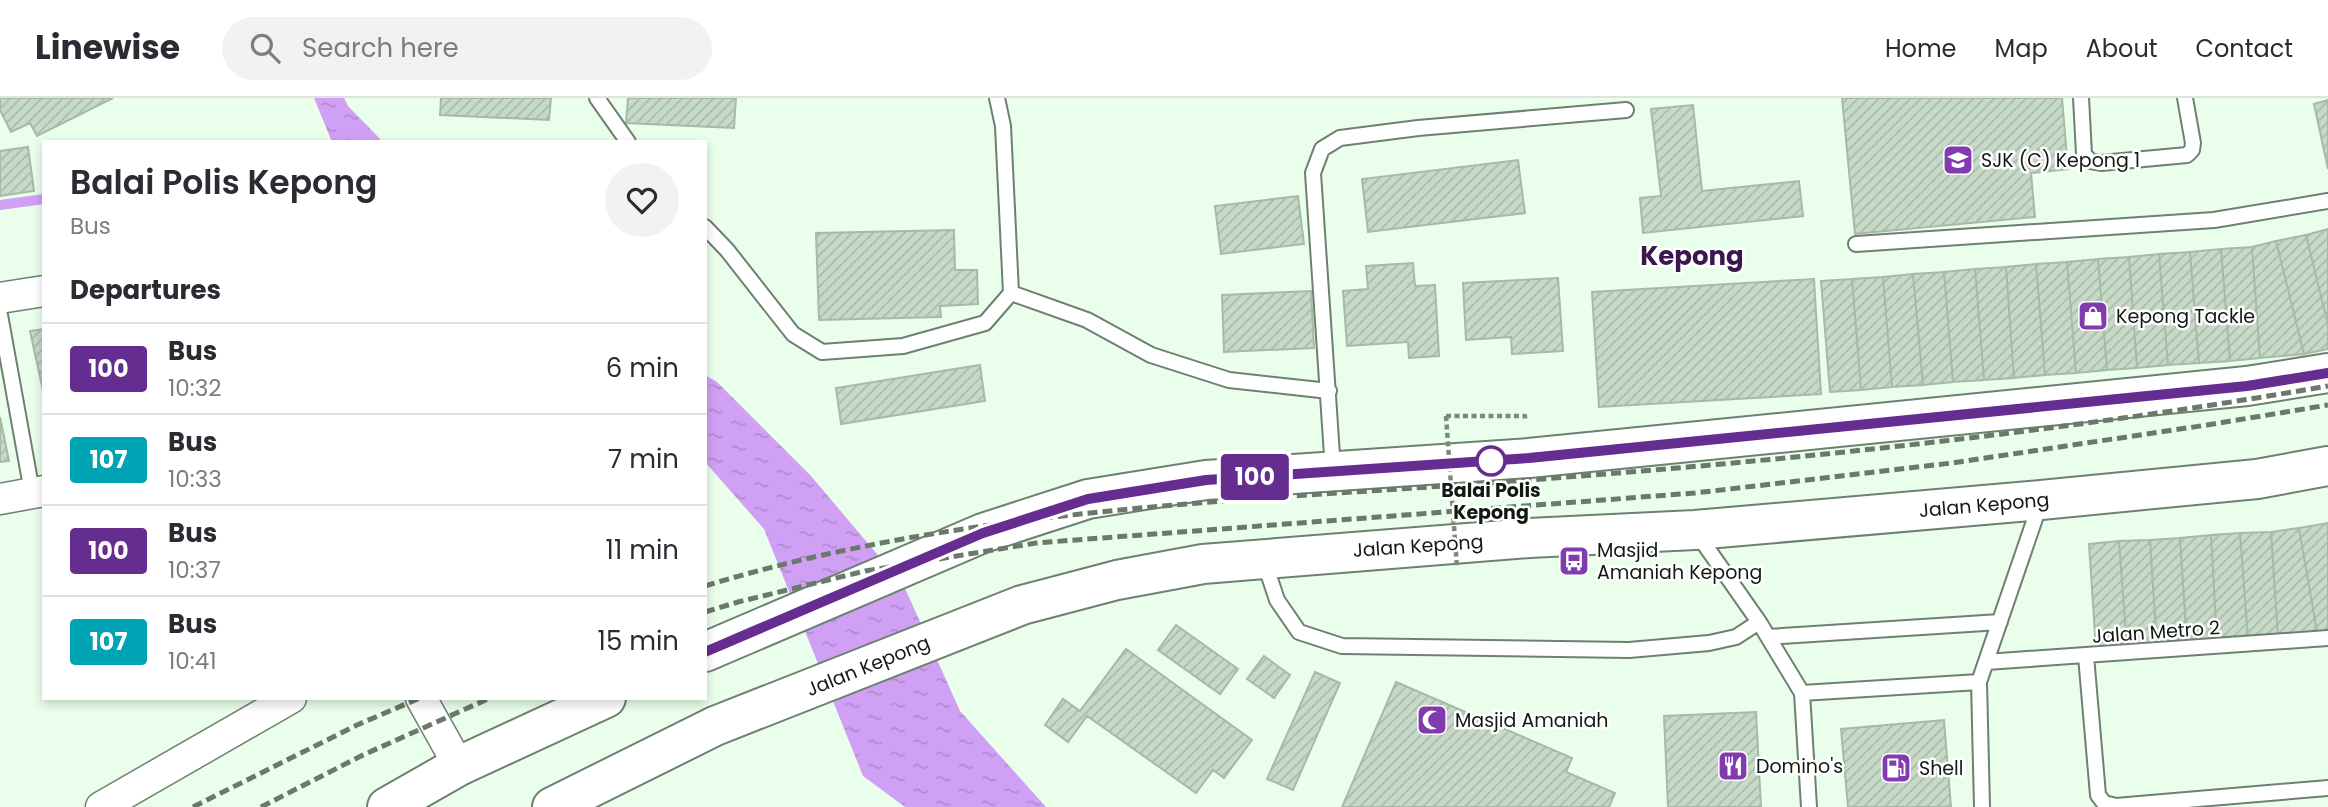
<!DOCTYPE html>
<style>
body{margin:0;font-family:Poppins,sans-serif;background:#f2f2f3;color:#2b2b33;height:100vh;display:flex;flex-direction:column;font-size:26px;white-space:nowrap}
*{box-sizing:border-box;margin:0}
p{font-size:23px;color:#7c7c81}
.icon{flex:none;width:38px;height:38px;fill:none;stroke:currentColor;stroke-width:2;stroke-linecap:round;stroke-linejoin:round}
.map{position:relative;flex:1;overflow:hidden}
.drawer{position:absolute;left:42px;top:42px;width:665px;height:560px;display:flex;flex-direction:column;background:#fff;border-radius:0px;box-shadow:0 4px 10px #0003}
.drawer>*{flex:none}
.badge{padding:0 14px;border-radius:5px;font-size:24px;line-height:46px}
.map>.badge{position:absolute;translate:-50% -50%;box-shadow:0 0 0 4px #fff}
h2{padding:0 28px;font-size:26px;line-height:63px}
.round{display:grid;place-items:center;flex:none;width:74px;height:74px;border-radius:37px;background:#f2f2f3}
.head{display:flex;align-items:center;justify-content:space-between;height:119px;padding:0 28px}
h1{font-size:33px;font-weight:600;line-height:52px}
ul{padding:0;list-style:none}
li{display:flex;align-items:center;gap:21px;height:91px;padding:0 28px;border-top:2px solid #e1e1e2}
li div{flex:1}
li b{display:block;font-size:26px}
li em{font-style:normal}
li .badge{min-width:77px;font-weight:700;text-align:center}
header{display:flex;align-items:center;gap:42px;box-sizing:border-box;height:98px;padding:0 35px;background:#fff;border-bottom:2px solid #e1e1e2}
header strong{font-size:33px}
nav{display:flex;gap:38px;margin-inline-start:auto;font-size:24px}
.search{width:490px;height:63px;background:#f2f2f3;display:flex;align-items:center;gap:18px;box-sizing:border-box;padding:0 24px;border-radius:38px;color:#7c7c81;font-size:26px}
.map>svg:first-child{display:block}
.water{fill:url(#water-ripples)}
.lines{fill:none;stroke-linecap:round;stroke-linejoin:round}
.stream{stroke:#d0a0f5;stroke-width:10}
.building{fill:url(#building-hatch);stroke:#a6baa7;stroke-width:2}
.service-casing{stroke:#6e806f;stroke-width:18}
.minor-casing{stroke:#6e806f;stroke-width:33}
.primary-casing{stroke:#6e806f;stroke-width:42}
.path{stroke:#7b897c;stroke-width:4.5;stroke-dasharray:5 3.5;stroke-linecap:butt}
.service{stroke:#fff;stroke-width:14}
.minor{stroke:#fff;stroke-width:30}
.primary{stroke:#fff;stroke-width:38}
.rail{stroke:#6b796c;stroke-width:5;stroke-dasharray:10 5;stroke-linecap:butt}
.path-bridge{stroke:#7b897c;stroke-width:4.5;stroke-dasharray:5 3.5;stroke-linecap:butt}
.line-casing{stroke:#fff;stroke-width:16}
.line{stroke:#662d91;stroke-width:10}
.stop-dot{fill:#fff;stroke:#662d91;stroke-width:3.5}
.labels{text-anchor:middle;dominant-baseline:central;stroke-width:5;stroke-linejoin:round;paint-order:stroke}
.poi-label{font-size:19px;fill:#111912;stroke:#fff;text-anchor:start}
.stop-label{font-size:19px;font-weight:bold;fill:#111912;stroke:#fff}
.street-label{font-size:19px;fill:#111912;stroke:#fff}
.district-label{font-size:26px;font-weight:bold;fill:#3a184f;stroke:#fff}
</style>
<header>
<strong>Linewise</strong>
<div class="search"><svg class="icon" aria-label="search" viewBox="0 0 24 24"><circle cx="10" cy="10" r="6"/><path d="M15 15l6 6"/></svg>Search here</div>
<nav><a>Home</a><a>Map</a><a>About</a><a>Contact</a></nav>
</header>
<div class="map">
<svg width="2328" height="709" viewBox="0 0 2328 709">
<defs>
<pattern id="water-ripples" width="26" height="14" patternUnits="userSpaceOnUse" patternTransform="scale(1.75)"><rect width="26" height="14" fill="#d0a0f5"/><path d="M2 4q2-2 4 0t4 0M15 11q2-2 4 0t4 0" fill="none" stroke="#b289d1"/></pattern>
<pattern id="building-hatch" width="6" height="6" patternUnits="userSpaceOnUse" patternTransform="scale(1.75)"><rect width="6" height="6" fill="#c6dac7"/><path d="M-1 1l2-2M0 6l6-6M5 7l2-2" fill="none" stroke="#a9baaa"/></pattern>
</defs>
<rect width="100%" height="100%" fill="#eaffeb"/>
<path class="water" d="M314 0H344L348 8 383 44H332Z
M705 277 717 284 811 378 904 488 960 613 1046 709H905L863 678 764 431 705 364Z"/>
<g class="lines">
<path class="stream" d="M0 107 44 101"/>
</g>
<path class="building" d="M0 0H113L37 38 30 25 11 34 0 12Z
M441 0H551L549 22 440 17Z
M628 0H736L734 30 626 25Z
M1842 0H2062L2068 71 2031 75 2035 119 1855 136Z
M2328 2V71L2314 6Z
M1693 7 1702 93 1799 83 1803 118 1643 135 1640 100 1661 98 1651 11Z
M28 49 34 93 0 98V53Z
M1518 62 1525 115 1368 134 1362 81Z
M1298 98 1304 146 1221 156 1215 108Z
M2328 131V227L2306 137Z
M954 132 955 172H977L978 206 940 208 941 219 819 222 816 135Z
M2306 137 2328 227V251L2304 256 2276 143Z
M2276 143 2304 256 2260 260 2252 149Z
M2252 149 2260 260 2230 263 2221 151Z
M2221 151 2230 263 2199 265 2190 154Z
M2190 154 2199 265 2168 267 2159 156Z
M2159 156 2168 267 2137 270 2129 159Z
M2129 159 2137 270 2107 272 2098 161Z
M2098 161 2107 272 2076 275 2067 164Z
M2067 164 2076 275 2045 277 2036 166Z
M1413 165 1415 188 1435 187 1439 258 1409 260 1408 244 1347 248 1343 193 1368 191 1366 168Z
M2036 166 2045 277 2014 280 2006 169Z
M2006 169 2014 280 1984 282 1975 171Z
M1975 171 1984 282 1953 284 1944 174Z
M1944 174 1953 284 1923 287 1913 176Z
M1913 176 1923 287 1892 289 1883 179Z
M1883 179 1892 289 1861 292 1852 181Z
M1558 180 1563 253 1512 256 1511 239 1466 242 1463 185Z
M1814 181 1821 296 1599 309 1592 194Z
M1852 181 1861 292 1830 294 1821 183Z
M1311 193 1314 250 1224 254 1222 197Z
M44 231V297L30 233Z
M980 267 985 303 841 326 836 290Z
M0 319 9 363 0 364Z
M2328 425V533L2317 534 2299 430Z
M2299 430 2317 534 2278 540 2271 434Z
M2271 434 2278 540 2248 542 2240 435Z
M2240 435 2248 542 2217 544 2211 437Z
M2211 437 2217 544 2187 546 2180 440Z
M2180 440 2187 546 2157 548 2150 442Z
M2150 442 2157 548 2127 550 2119 443Z
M2119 443 2127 550 2096 552 2089 446Z
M1176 527 1238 571 1220 596 1158 552Z
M1126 551 1252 642 1224 680 1213 672 1196 695 1087 618 1068 644 1045 627 1063 601 1080 613Z
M1264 558 1290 577 1274 600 1247 581Z
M1315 574 1340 585 1293 692 1267 681Z
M1396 584 1572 660 1566 674 1615 695 1609 709H1342Z
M1756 614 1761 709H1668L1664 618Z
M1944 622 1951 709H1848L1841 631Z"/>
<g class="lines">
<g class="service-casing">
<path id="service" d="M597 0 628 44
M997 0 1003 28 1011 195 1087 222 1151 257 1229 282 1329 293
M2081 0 2084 56 2090 63 2101 65 2187 57 2192 52 2193 45 2185 0
M705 129 727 152 793 236 822 254 903 248 985 225 1011 195
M1856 146 2214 122 2328 103
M0 217 32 394
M1333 372 1313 75 1322 51 1340 40 1418 30 1626 12
M1698 437 1759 524 1802 595 1979 584 2041 403
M1264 463 1277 502 1299 534 1342 548 1629 552 1709 545 1736 539 1759 524
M1768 539 2000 524
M2086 558 2098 697 2104 705 2116 708 2328 690
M1986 564 2328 540
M1979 584 1982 709
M1802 595 1809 709"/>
</g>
<g class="minor-casing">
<path id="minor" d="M0 200 44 193
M0 401 44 393
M421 600 459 668
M101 709 291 600"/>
</g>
<g class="primary-casing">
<path id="primary" d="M705 554 983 435 1088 401 1206 382 1529 360 2247 288 2328 275
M387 709 459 668 606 600
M552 709 715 628 1022 507 1117 482 1203 466 1529 440 1695 432 2041 402 2257 381 2328 368"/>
</g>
<path class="path" d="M1446 318H1525V324"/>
<use href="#service" class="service"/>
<use href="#minor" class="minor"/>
<use href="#primary" class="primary"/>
<path class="rail" d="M705 488C957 411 1225 404 1487 385 1768 365 2050 336 2328 288
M705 514 738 504 865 473 1036 445 1695 395 1952 365 2207 327 2328 307
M193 709 357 627 420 600
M261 709 363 657 490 600"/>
<path class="path-bridge" d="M1446 318 1457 470"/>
</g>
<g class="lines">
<g class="line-casing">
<path id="line" d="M705 554 983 435 1088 401 1206 382 1529 360 2247 288 2328 275"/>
</g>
<use href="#line" class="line"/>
</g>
<defs>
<g id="school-square" transform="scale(1.575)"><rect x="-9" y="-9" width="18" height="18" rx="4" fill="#823bae" stroke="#fff"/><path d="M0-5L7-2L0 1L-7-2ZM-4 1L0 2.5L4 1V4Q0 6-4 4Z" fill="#fff"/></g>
<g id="shop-square" transform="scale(1.575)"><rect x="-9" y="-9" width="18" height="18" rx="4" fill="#823bae" stroke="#fff"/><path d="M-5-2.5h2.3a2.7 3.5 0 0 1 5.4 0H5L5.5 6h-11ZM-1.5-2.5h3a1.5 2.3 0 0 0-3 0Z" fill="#fff"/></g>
<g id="bus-square" transform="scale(1.575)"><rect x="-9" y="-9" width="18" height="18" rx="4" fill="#823bae" stroke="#fff"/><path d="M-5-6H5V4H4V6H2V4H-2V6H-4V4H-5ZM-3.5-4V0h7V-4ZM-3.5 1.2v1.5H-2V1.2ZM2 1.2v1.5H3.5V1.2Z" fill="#fff"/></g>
<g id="mosque-square" transform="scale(1.575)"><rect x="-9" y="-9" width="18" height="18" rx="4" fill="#823bae" stroke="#fff"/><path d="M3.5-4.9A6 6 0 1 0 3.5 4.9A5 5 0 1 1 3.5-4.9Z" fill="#fff"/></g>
<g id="restaurant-square" transform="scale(1.575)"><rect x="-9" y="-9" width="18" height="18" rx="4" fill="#823bae" stroke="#fff"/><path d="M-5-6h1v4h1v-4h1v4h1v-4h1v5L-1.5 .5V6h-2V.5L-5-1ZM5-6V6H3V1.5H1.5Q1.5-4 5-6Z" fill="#fff"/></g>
<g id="fuel-square" transform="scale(1.575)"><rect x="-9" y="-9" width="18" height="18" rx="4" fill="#823bae" stroke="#fff"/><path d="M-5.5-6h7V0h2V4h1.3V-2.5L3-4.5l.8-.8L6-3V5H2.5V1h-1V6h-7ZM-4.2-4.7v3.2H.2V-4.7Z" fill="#fff"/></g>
</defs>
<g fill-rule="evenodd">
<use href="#school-square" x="1958" y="62"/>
<use href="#shop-square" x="2093" y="218"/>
<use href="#bus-square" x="1574" y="463"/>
<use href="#mosque-square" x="1432" y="622"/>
<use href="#restaurant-square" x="1733" y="668"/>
<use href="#fuel-square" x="1896" y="670"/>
</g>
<circle class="stop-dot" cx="1491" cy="363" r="14"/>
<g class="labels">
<g class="poi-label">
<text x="1981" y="62">SJK (C) Kepong 1</text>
<text x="2116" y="218">Kepong Tackle</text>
<text x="1597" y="452">Masjid<tspan x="1597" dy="22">Amaniah Kepong</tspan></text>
<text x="1455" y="622">Masjid Amaniah</text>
<text x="1756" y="668">Domino's</text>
<text x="1919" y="670">Shell</text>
</g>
<g class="stop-label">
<text x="1491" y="392">Balai Polis<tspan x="1491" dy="22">Kepong</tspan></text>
</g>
<g class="street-label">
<text transform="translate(1984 407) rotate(-5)">Jalan Kepong</text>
<text transform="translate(1418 448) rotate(-4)">Jalan Kepong</text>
<text transform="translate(2156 534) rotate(-4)">Jalan Metro 2</text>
<text transform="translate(868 568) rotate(-22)">Jalan Kepong</text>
</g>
<g class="district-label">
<text x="1692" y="158">Kepong</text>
</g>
</g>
</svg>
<b class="badge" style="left:1255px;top:379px;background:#662d91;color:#fff">100</b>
<section class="drawer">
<div class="head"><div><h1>Balai Polis Kepong</h1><p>Bus</p></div><a class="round"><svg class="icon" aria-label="heart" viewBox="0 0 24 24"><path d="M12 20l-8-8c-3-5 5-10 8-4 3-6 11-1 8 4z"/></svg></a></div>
<h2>Departures</h2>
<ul>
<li><span class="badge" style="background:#662d91;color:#fff">100</span><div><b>Bus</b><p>10:32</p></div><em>6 min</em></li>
<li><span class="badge" style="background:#00a3b4;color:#fff">107</span><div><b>Bus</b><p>10:33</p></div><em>7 min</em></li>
<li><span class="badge" style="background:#662d91;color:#fff">100</span><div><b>Bus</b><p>10:37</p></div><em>11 min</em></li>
<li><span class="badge" style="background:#00a3b4;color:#fff">107</span><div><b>Bus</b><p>10:41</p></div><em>15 min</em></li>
</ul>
</section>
</div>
